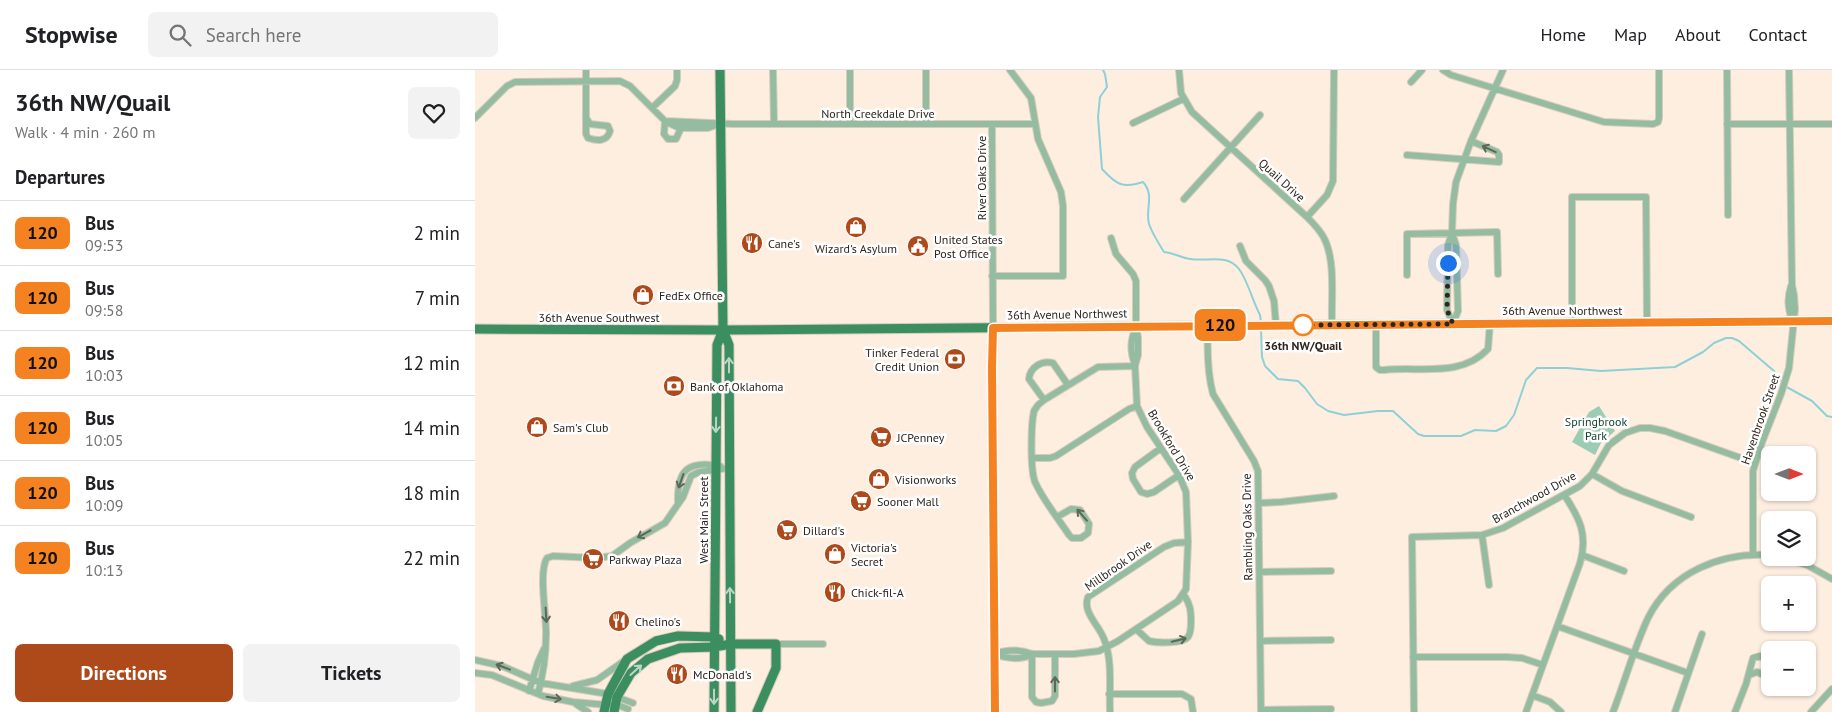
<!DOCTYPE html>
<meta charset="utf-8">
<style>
body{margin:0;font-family:"PT Sans",sans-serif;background:#f2f2f2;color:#202124;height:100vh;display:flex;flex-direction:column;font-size:19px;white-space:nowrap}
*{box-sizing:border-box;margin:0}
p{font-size:16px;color:#757577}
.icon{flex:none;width:28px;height:28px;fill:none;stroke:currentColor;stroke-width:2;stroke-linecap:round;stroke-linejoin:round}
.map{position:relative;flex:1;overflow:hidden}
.panel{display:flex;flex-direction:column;background:#fff;width:475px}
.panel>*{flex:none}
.badge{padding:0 10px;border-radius:8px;font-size:18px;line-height:32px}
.needle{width:32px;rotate:90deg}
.fabs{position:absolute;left:1286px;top:376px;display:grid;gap:10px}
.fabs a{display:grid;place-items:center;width:55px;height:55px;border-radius:8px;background:#fff;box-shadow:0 1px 4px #0004;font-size:25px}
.you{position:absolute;width:25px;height:25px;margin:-12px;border:4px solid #fff;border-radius:50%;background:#1a73e8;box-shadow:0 0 0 8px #1a73e833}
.map>.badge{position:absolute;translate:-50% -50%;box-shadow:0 0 0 2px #fff}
h2{padding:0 15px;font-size:19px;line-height:45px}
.round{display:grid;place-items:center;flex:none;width:52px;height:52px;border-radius:8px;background:#f2f2f2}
.head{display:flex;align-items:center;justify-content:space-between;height:85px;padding:0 15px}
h1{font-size:24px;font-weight:800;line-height:38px}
.action{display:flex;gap:10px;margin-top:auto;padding:10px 15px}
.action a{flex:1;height:58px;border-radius:8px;background:#ae491a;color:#fff;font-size:20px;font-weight:800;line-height:58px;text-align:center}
.action a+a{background:#f2f2f2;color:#202124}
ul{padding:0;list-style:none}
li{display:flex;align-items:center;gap:15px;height:65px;padding:0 15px;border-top:1px solid #e0e0e0}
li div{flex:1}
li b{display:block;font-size:19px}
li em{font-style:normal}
li .badge{min-width:55px;font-weight:700;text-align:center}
header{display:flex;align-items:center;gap:30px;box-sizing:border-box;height:70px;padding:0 25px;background:#fff;border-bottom:1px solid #e0e0e0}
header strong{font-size:24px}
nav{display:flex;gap:28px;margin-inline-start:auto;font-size:18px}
.search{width:350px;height:45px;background:#f2f2f2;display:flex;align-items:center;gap:12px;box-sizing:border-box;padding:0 18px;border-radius:8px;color:#757577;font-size:19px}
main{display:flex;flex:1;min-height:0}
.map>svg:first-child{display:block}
.green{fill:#9cccb4}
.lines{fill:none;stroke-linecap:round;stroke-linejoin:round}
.stream{stroke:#8dd1d5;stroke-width:2}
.minor-casing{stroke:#d9cabd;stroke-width:8}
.major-casing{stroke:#d9cabd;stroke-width:11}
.minor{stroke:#94bca1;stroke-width:6}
.major{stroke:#3b8e5f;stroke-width:9}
.oneway{stroke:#5c6958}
.oneway2{stroke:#bad7c6}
.line-casing{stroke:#fff;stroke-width:11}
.line{stroke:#f58220;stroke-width:8}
.walk{stroke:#2f251c;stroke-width:5;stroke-dasharray:0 9}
.stop-dot{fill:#fff;stroke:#f58220;stroke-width:2.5}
.labels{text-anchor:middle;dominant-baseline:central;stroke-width:5;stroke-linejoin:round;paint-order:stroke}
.street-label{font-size:12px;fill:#2f251c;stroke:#fefefe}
.poi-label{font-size:12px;fill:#2f251c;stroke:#fefefe;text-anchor:start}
.stop-label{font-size:12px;font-weight:bold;fill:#2f251c;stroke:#fefefe}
.park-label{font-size:12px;fill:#123e2c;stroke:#fefefe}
</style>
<header>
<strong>Stopwise</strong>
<div class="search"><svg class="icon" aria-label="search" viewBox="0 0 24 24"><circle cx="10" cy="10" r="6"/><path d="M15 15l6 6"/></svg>Search here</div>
<nav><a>Home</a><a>Map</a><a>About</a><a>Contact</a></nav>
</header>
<main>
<section class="panel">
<div class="head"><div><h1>36th NW/Quail</h1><p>Walk · 4 min · 260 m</p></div><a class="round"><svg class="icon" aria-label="heart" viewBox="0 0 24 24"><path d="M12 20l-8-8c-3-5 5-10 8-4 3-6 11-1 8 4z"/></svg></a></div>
<h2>Departures</h2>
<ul>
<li><span class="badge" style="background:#f58220;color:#111">120</span><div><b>Bus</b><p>09:53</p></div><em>2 min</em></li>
<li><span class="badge" style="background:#f58220;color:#111">120</span><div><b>Bus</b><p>09:58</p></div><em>7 min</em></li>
<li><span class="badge" style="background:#f58220;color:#111">120</span><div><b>Bus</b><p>10:03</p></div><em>12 min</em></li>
<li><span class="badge" style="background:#f58220;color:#111">120</span><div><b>Bus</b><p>10:05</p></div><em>14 min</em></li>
<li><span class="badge" style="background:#f58220;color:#111">120</span><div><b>Bus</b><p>10:09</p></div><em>18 min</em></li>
<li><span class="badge" style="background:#f58220;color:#111">120</span><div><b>Bus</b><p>10:13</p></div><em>22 min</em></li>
</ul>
<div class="action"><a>Directions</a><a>Tickets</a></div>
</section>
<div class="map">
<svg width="1357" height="642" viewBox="0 0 1357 642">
<rect width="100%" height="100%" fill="#feeee0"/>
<path class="green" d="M1124 336 1140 361 1126 373 1120 385 1097 372 1114 342Z"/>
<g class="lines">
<path class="stream" d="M628 0 630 4 632 17 625 27 623 47 627 99C641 114 647 119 668 112 680 125 670 139 674 154 677 163 684 174 689 182 700 183 706 188 715 189 732 192 752 183 764 199 772 209 778 232 785 245L786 252
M786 259 787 287 790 296 803 309 823 311 830 318 842 334 853 341 869 345 903 341H918L943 364 949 366H986L1000 360 1021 361 1031 356 1039 345 1051 310 1062 298H1092L1126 301 1200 297 1228 282 1239 273 1251 268H1257L1264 271 1299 301 1308 315 1337 331 1352 346 1357 347"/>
<g class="minor-casing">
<path id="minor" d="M298 0 299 54
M375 0V54
M704 0 706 23 717 42 832 147C839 154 845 160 849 168 861 191 856 229 857 254
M968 0 976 5 1129 52 1178 54 1183 52 1184 48V0
M1252 0 1253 145
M936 12 947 0
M177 38 200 16 202 10V0
M0 48 32 16 40 12 145 11 155 16 190 51 204 58H233L244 54
M111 48 115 54 133 56 135 61C132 72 122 71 113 68L111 64V0
M190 51 258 54H560
M190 51 189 64 193 69H201L206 58
M658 53 708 29
M451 54V0
M517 54 520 642
M1252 54H1357
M932 85 1024 92V85L1022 82 996 71
M709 129 785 45
M832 147 852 125 858 111 859 0
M977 163 981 175 983 241 978 254
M765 176 771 191 790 210 794 216 799 231 801 255
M932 205V164L1022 162 1023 204
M517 206H588V136L586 122 563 69 556 28 535 0
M1316 216C1312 229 1313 238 1317 250
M1097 253V127H1171L1172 252
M901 254V297L905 300H909C944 296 986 308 1013 279L1015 253
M978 254 972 240 973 175 977 163 978 134 981 112 996 71 1028 0
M733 255C732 278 732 302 738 324L779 391 783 401 786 642
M660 295C655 281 655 271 661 257
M569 330 554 309C555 297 567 290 578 293L593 315
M686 378 660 397 657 403 658 409 666 422 672 424 679 422 704 405
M557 388H575L581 386 654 339 662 336
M1117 404 1147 421 1216 447
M203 432C202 400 213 390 245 396
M785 433 806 432 859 426
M582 447 596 439 605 440 614 454 613 463 606 468H597L594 465C583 448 568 430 560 412 555 399 556 354 559 341L563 335 569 330 623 297 660 296
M1007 465 1014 515
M1107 485 1149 501
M1278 485V401L1284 380 1306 324 1314 298 1320 239 1319 225 1317 215 1314 0
M1308 488 1332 495 1357 509
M785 502 856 501
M1082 556 1213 603
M661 559 674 571C682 573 708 574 713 567 716 563 716 556 716 551 716 540 715 534 709 525
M786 571 856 570
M301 574H348
M518 584C530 580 545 579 557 584H599L624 581 643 571 703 531 711 519 713 472 711 422 704 405 672 357 662 336 660 296 663 285V268L661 256V211L658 204 641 184 636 168
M518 584C531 588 545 591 557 584
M557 584V627L561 632 566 633 577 631 580 626V584
M938 587H1032L1047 588 1068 595
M0 590 27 596 66 613 133 624 158 633
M0 603 17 605 68 626 98 632 145 636 153 639
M1274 605 1282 602 1295 608
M98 616 122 610 149 591
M54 621 63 592 69 579
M63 624C68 605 71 586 71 566 72 548 63 502 72 488L78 486 121 488 137 486 155 473 190 453 208 427 216 406 224 402 254 398
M634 624H707L716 629 718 642
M1057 625 1075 632 1086 642
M101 634 113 642
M786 640 856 639
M635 642C634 619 638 591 629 569 624 555 607 542 613 527L689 477 699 473 713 472
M939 642 937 467 1007 465 1028 458 1105 416 1117 404 1134 375 1150 363 1165 358H1175L1190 361 1280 393
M1051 642 1105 493C1113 465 1105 449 1090 426
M1138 642C1150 611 1159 578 1173 548 1196 502 1246 482 1295 485
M1200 642 1227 564
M1260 642 1271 614 1278 588 1285 586 1295 592
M1336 642 1357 619"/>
</g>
<g class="major-casing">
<path id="major" d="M245 0 248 260 254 275 256 642
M0 259 248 260 1357 251
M129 642 133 624 152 589 181 571 203 566 239 567 244 569
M139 642 142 627 156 603 173 589 205 578 239 577 256 574H301V598L282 642
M239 642 242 275 248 260"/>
</g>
<use href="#minor" class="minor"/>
<use href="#major" class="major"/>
</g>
<defs><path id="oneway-shaft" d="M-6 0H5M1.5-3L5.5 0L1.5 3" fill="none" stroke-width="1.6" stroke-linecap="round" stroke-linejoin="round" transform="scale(1.25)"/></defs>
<g class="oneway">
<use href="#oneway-shaft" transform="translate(1014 79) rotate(-155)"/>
<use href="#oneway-shaft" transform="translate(206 411) rotate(109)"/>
<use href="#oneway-shaft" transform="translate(607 445) rotate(-131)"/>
<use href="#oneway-shaft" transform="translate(169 464) rotate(151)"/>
<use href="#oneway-shaft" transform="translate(71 545) rotate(87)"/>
<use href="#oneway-shaft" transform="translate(704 570) rotate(-13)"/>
<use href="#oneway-shaft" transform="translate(28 597) rotate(-159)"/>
<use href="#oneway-shaft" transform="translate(580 614) rotate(-90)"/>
<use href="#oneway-shaft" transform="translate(79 628) rotate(10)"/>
</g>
<g class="oneway2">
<use href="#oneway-shaft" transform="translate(254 295) rotate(-90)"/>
<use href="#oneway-shaft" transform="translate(241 355) rotate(91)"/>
<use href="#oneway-shaft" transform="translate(255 525) rotate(-91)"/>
<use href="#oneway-shaft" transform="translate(161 600) rotate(-42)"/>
<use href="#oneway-shaft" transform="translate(239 627) rotate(90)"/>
</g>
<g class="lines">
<g class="line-casing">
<path id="line" d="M520 642 517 297 518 258 1357 251"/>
</g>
<use href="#line" class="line"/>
<path class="walk" d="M828 255 978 254 972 240 973 193"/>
</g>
<defs>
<g id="shop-disc" transform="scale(1.125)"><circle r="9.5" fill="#ae491a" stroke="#fefefe"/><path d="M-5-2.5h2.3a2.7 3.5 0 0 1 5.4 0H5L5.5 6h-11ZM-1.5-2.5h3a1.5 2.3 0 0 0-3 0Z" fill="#fff"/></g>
<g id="restaurant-disc" transform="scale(1.125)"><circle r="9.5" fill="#ae491a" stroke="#fefefe"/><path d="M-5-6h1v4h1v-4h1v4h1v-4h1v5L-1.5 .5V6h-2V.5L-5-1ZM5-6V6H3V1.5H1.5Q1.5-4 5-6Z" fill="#fff"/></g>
<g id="civic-disc" transform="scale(1.125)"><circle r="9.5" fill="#ae491a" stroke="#fefefe"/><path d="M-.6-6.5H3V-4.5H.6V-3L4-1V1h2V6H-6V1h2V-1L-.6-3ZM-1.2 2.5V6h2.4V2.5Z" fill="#fff"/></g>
<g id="bank-disc" transform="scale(1.125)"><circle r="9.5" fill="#ae491a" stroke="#fefefe"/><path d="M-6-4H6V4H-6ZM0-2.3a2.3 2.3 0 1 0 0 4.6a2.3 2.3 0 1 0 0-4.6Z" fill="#fff"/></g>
<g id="supermarket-disc" transform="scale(1.125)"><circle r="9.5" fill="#ae491a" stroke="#fefefe"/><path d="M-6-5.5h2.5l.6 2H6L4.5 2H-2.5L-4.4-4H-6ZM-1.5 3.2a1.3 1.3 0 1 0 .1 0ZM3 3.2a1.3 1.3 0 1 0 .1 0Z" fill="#fff"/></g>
</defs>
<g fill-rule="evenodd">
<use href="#shop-disc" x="381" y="157"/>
<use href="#restaurant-disc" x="277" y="173"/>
<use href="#civic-disc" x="443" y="176"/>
<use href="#shop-disc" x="168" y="225"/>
<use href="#bank-disc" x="480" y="289"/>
<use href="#bank-disc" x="199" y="316"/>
<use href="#shop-disc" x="62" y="357"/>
<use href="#supermarket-disc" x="406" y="367"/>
<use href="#shop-disc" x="404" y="409"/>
<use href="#supermarket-disc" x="386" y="431"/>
<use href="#supermarket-disc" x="312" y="460"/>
<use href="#shop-disc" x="360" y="484"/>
<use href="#supermarket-disc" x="118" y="489"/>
<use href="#restaurant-disc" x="360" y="522"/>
<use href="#restaurant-disc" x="144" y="551"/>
<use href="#restaurant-disc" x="202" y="604"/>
</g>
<circle class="stop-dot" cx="828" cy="255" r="10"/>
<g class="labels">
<g class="street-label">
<text x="403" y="43">North Creekdale Drive</text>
<text transform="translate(506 108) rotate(-90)">River Oaks Drive</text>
<text transform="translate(807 110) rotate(42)">Quail Drive</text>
<text x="1087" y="240">36th Avenue Northwest</text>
<text transform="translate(592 244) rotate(-1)">36th Avenue Northwest</text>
<text x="124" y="247">36th Avenue Southwest</text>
<text transform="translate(1285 349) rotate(-71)">Havenbrook Street</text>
<text transform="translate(697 375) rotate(59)">Brookford Drive</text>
<text transform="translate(1059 427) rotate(-29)">Branchwood Drive</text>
<text transform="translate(228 450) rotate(-90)">West Main Street</text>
<text transform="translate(772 457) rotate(-91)">Rambling Oaks Drive</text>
<text transform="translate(643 495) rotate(-35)">Millbrook Drive</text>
</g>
<g class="poi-label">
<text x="459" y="169">United States<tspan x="459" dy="14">Post Office</tspan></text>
<text x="293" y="173">Cane's</text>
<text x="381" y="178" text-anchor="middle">Wizard's Asylum</text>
<text x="184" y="225">FedEx Office</text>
<text x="464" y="282" text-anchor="end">Tinker Federal<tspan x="464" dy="14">Credit Union</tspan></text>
<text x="215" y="316">Bank of Oklahoma</text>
<text x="78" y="357">Sam's Club</text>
<text x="422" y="367">JCPenney</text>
<text x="420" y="409">Visionworks</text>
<text x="402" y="431">Sooner Mall</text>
<text x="328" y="460">Dillard's</text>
<text x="376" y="477">Victoria's<tspan x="376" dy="14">Secret</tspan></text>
<text x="134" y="489">Parkway Plaza</text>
<text x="376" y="522">Chick-fil-A</text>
<text x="160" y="551">Chelino's</text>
<text x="218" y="604">McDonald's</text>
</g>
<g class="stop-label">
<text x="828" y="275">36th NW/Quail</text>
</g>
<g class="park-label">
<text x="1121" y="351">Springbrook<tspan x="1121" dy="14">Park</tspan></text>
</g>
</g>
</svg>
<div class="fabs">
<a><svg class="needle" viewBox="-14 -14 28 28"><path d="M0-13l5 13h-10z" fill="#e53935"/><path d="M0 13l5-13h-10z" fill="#757577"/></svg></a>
<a><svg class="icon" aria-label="layers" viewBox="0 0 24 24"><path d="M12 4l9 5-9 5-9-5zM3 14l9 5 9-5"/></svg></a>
<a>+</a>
<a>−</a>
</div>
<div class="you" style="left:973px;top:193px"></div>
<b class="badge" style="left:745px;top:255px;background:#f58220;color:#111">120</b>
</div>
</main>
